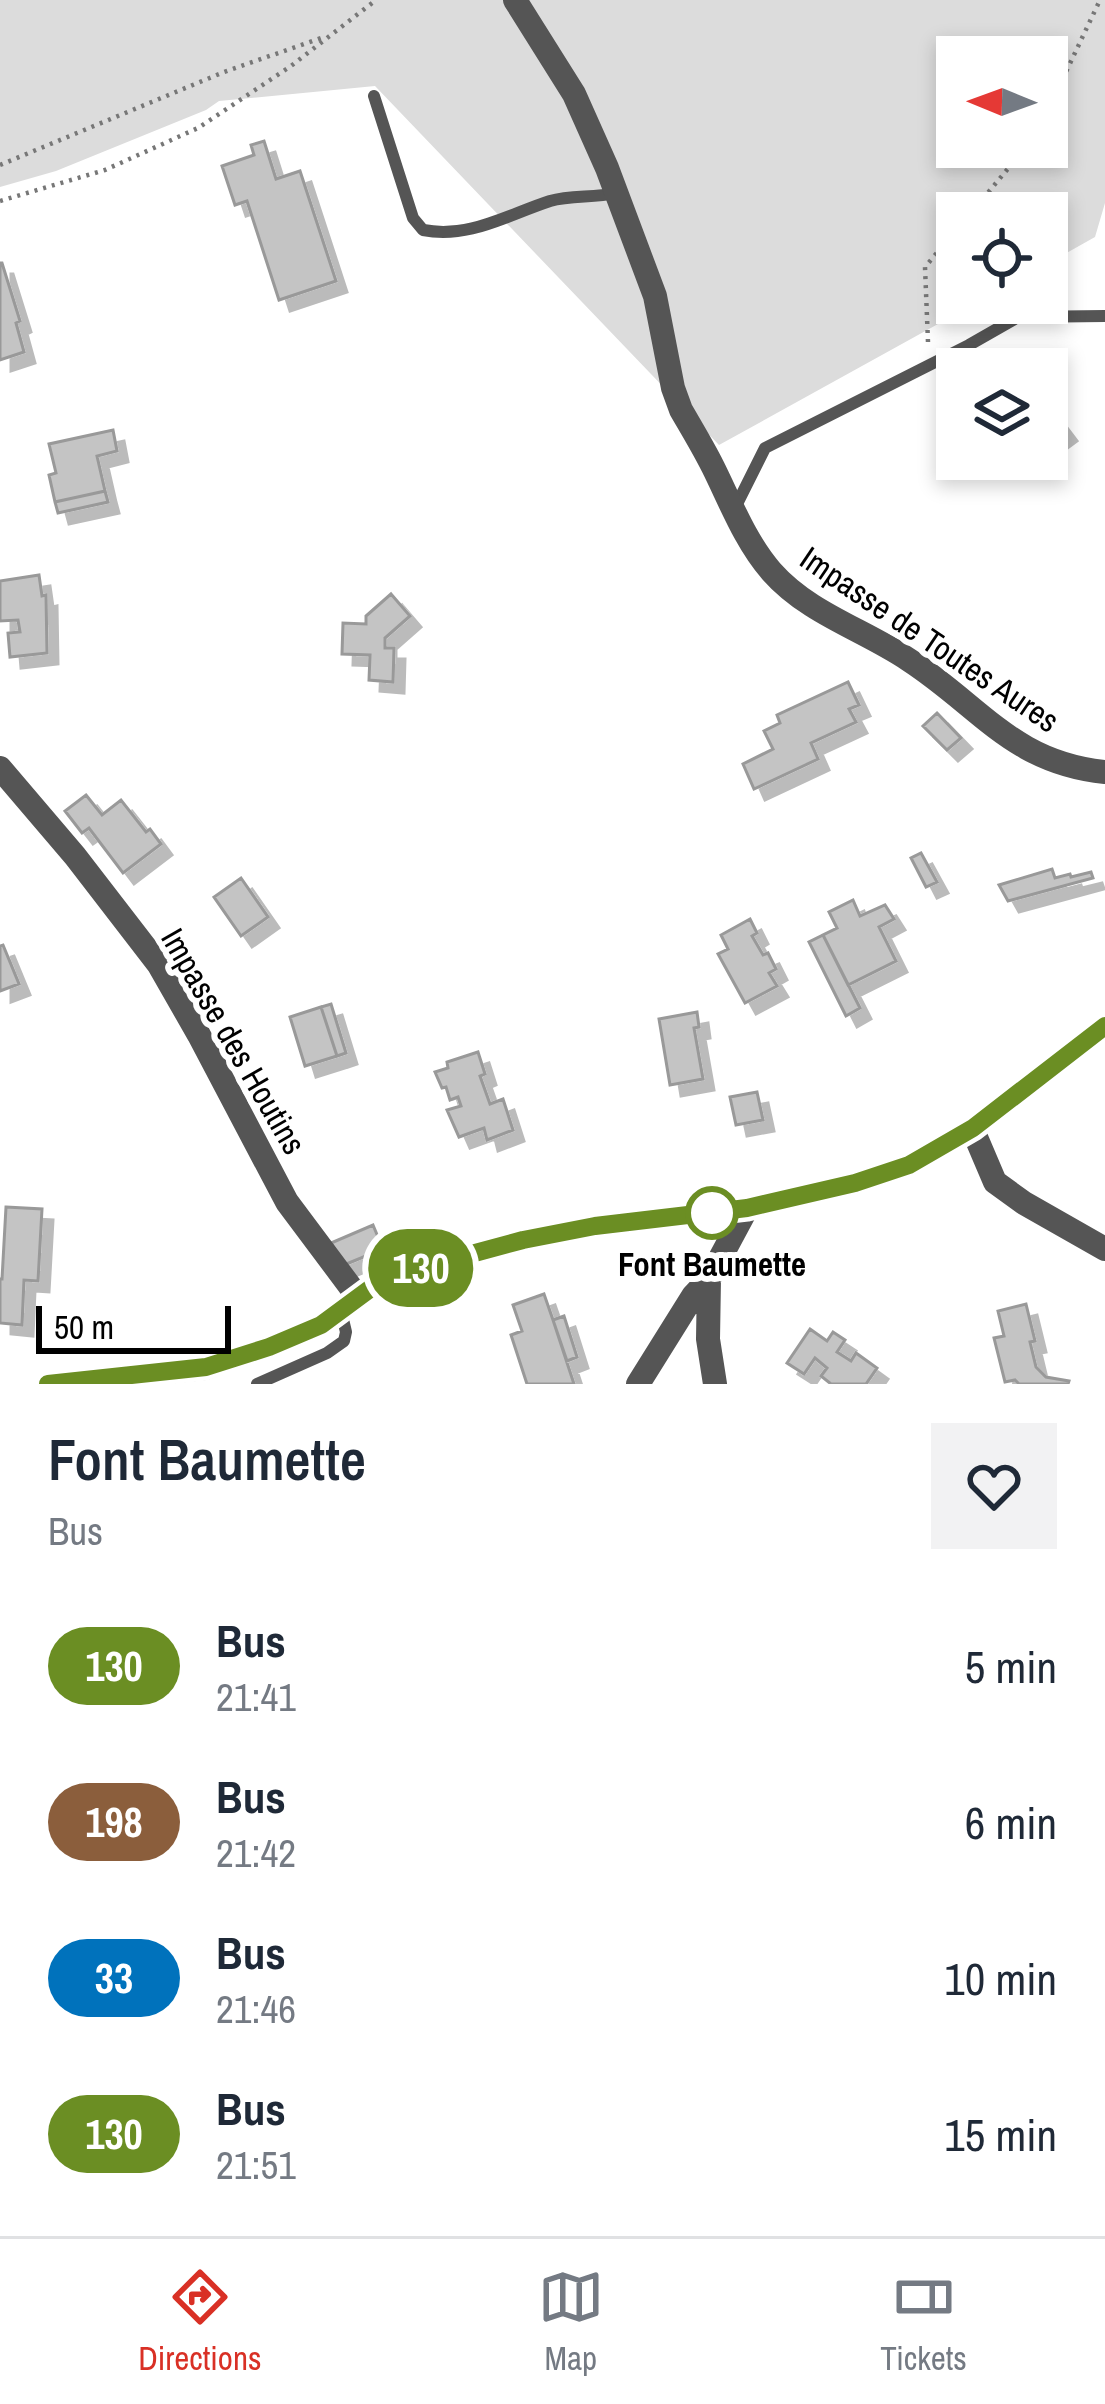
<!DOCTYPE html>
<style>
body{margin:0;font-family:"Archivo Narrow",sans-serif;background:#f2f2f3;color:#1f2937;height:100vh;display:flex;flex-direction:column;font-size:45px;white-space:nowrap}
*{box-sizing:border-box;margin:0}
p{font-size:39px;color:#747a83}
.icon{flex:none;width:66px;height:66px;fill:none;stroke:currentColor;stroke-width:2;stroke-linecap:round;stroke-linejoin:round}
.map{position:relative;height:1384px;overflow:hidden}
.side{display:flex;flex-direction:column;background:#fff;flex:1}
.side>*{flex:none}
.badge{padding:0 24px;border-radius:39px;font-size:42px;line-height:78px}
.needle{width:78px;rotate:271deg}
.tools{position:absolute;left:936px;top:36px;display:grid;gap:24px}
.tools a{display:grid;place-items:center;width:132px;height:132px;border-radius:0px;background:#fff;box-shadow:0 6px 18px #0003;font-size:60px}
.scale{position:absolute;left:36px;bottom:30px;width:195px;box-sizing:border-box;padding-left:12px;border:6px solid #000;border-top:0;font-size:33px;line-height:42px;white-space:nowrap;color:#000;-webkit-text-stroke:9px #fff;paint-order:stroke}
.map>.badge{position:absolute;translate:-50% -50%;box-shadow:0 0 0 6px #fff}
.round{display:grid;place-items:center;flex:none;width:126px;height:126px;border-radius:0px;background:#f2f2f3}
.overview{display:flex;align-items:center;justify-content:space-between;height:204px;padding:0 48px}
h1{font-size:57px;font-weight:600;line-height:90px}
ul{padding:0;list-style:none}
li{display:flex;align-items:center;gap:36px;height:156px;padding:0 48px}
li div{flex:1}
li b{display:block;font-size:45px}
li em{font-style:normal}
li .badge{min-width:132px;font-weight:700;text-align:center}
.dock{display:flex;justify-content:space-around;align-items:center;height:168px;border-top:3px solid #e0e1e3;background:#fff;font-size:33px;color:#747a83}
.dock a{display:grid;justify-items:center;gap:6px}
.dock .current{color:#d93025}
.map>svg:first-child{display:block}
.green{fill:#dcdcdc;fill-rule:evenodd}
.building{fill:#c4c4c4;stroke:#999;stroke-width:3;filter:url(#shadow)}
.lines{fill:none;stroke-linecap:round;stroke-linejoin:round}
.path{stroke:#777;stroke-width:4.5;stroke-dasharray:3 6;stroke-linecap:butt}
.lane{stroke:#555;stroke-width:12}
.street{stroke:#555;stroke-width:24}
.line-casing{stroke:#fff;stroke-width:27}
.line{stroke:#6b8e23;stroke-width:18}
.stop-dot{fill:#fff;stroke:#6b8e23;stroke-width:6}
.labels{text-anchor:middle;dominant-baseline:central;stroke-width:12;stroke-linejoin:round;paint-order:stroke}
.street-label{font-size:33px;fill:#000;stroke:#fff}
.stop-label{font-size:33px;font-weight:bold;fill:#000;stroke:#fff}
</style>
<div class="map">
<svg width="1105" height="1384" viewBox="0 0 1105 1384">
<defs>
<filter id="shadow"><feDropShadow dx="11" dy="11" stdDeviation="0" flood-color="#0004"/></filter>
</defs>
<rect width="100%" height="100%" fill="#fff"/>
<path class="green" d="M0 0H1105V203L1095 237 1047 264V213H957V303H976L719 445 375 86 219 101 206 110 56 171 0 187ZM957 57H1047V147H957Z"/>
<path class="building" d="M264 141 276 179 300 171 336 281 279 300 247 201 235 205 222 166 254 155 251 145Z
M0 263H2L20 321 16 323 24 352 0 360Z
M1047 405 1066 430 1047 444Z
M113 430 117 451 97 456 105 491 55 502 49 475 56 473 49 444Z
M105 491 108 502 58 513 55 502Z
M39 575 42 596 46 595 47 653 10 657 8 633 20 632 18 620 0 621V581Z
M391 594 410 616 385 638V648H394L393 682 369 680 370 655 342 654 343 623 366 624V616Z
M848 682 859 705 849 709 856 722 811 743 818 759 754 789 743 764 773 749 764 731 780 723 777 715Z
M937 713 961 738 947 750 923 726Z
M86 795 102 815 121 800 146 832 150 829 161 844 123 873 89 828 82 833 65 811Z
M921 853 937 882 926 887 911 858Z
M1052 869 1055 878 1070 874 1071 877 1091 872 1093 878 1008 901 999 885Z
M241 878 268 917 241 936 214 897Z
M853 900 860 916 885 905 894 919 879 927 896 961 848 985 823 935 837 928 829 912Z
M750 919 757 933 752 936 763 955 768 953 776 969 769 973 777 986 745 1003 718 954 728 949 721 935Z
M823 935 860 1008 846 1016 809 942Z
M3 945 19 984 0 991V946Z
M331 1004 346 1053 337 1056 321 1007Z
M321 1007 337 1056 305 1066 290 1017Z
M697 1012 699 1027 694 1028 703 1079 670 1085 659 1019Z
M478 1052 485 1074 480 1076 490 1104 503 1099 513 1130 487 1140 484 1128 459 1137 447 1110 461 1106 458 1097 450 1100 446 1087 442 1088 435 1072 448 1068 447 1062Z
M757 1092 763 1120 736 1125 730 1097Z
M6 1207 42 1209 38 1281 24 1280 22 1325 0 1323V1279H2Z
M373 1225 383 1249 344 1265 331 1243Z
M544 1294 553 1320 574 1384H527L511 1335 522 1331 513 1305Z
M1026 1304 1035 1341 1030 1342 1036 1367 1046 1377 1069 1381 1068 1384H1019L1015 1380 1005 1382 994 1338 1004 1336 998 1311Z
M564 1316 577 1357 567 1361 553 1320Z
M810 1329 827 1341 833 1332 845 1340 837 1352 851 1361 856 1353 877 1368 866 1384H831L821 1376 827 1368 815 1358 804 1374 787 1363Z"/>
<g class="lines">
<path class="path" d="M1047 112 1100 0
M0 165 224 72 324 37
M0 201 105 170 198 128 291 66 376 0
M971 213 1026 147
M928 342 925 267 957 229"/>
<path class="lane" d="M374 96 413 218 423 230C469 239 507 215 550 201 571 195 594 198 615 193
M734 510 765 448 969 345 1018 317 1105 316
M257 1384 327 1353 344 1341 346 1332 341 1311"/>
<path class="street" d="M515 0 574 94 607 168 655 296 673 388 681 410C692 429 703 447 713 467 730 501 745 541 771 571 809 614 863 629 909 660 980 706 1013 763 1105 772
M0 768 75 856 159 965 199 1035 287 1202 358 1297
M972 1128 995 1182 1024 1203 1105 1249
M709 1279 708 1339 715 1384
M48 1384 205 1368 269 1347 321 1325 386 1278 523 1240 595 1226 747 1208 855 1183 909 1165 972 1128 1105 1026
M638 1384 693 1296 709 1279 747 1208"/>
</g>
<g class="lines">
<g class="line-casing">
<path id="line" d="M48 1384 206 1367 269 1347 321 1325 386 1277 523 1240 595 1226 747 1208 855 1183 909 1165 973 1128 1105 1026"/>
</g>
<use href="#line" class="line"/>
</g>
<circle class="stop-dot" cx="712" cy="1213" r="24"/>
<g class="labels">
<g class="street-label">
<text transform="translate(930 639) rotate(34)">Impasse de Toutes Aures</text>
<text transform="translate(234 1041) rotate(60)">Impasse des Houtins</text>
</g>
<g class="stop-label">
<text x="712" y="1264">Font Baumette</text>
</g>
</g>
</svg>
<div class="tools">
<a><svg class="needle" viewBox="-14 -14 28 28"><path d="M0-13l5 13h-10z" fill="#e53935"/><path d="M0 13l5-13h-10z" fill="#747a83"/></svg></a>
<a><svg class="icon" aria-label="locate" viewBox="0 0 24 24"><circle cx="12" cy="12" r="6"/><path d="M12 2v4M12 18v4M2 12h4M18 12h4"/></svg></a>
<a><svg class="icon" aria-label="layers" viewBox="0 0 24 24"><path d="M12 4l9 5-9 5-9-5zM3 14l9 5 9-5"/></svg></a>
</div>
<div class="scale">50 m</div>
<b class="badge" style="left:421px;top:1268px;background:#6b8e23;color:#fff">130</b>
</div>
<section class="side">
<div class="overview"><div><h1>Font Baumette</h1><p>Bus</p></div><a class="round"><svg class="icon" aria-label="heart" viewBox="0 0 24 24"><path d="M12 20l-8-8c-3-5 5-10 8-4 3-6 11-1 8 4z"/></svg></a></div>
<ul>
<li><span class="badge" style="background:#6b8e23;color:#fff">130</span><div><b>Bus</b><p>21:41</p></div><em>5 min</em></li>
<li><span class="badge" style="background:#8b5e3c;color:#fff">198</span><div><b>Bus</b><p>21:42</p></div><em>6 min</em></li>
<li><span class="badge" style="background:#0072bc;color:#fff">33</span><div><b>Bus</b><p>21:46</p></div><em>10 min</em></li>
<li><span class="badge" style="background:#6b8e23;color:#fff">130</span><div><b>Bus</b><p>21:51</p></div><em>15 min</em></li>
</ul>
</section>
<nav class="dock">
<a class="current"><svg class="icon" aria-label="directions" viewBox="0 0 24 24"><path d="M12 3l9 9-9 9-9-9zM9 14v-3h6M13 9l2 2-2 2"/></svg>Directions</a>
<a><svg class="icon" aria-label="map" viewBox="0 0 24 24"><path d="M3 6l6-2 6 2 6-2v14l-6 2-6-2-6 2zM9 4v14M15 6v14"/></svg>Map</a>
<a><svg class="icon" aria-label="tickets" viewBox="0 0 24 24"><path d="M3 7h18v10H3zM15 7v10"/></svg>Tickets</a>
</nav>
